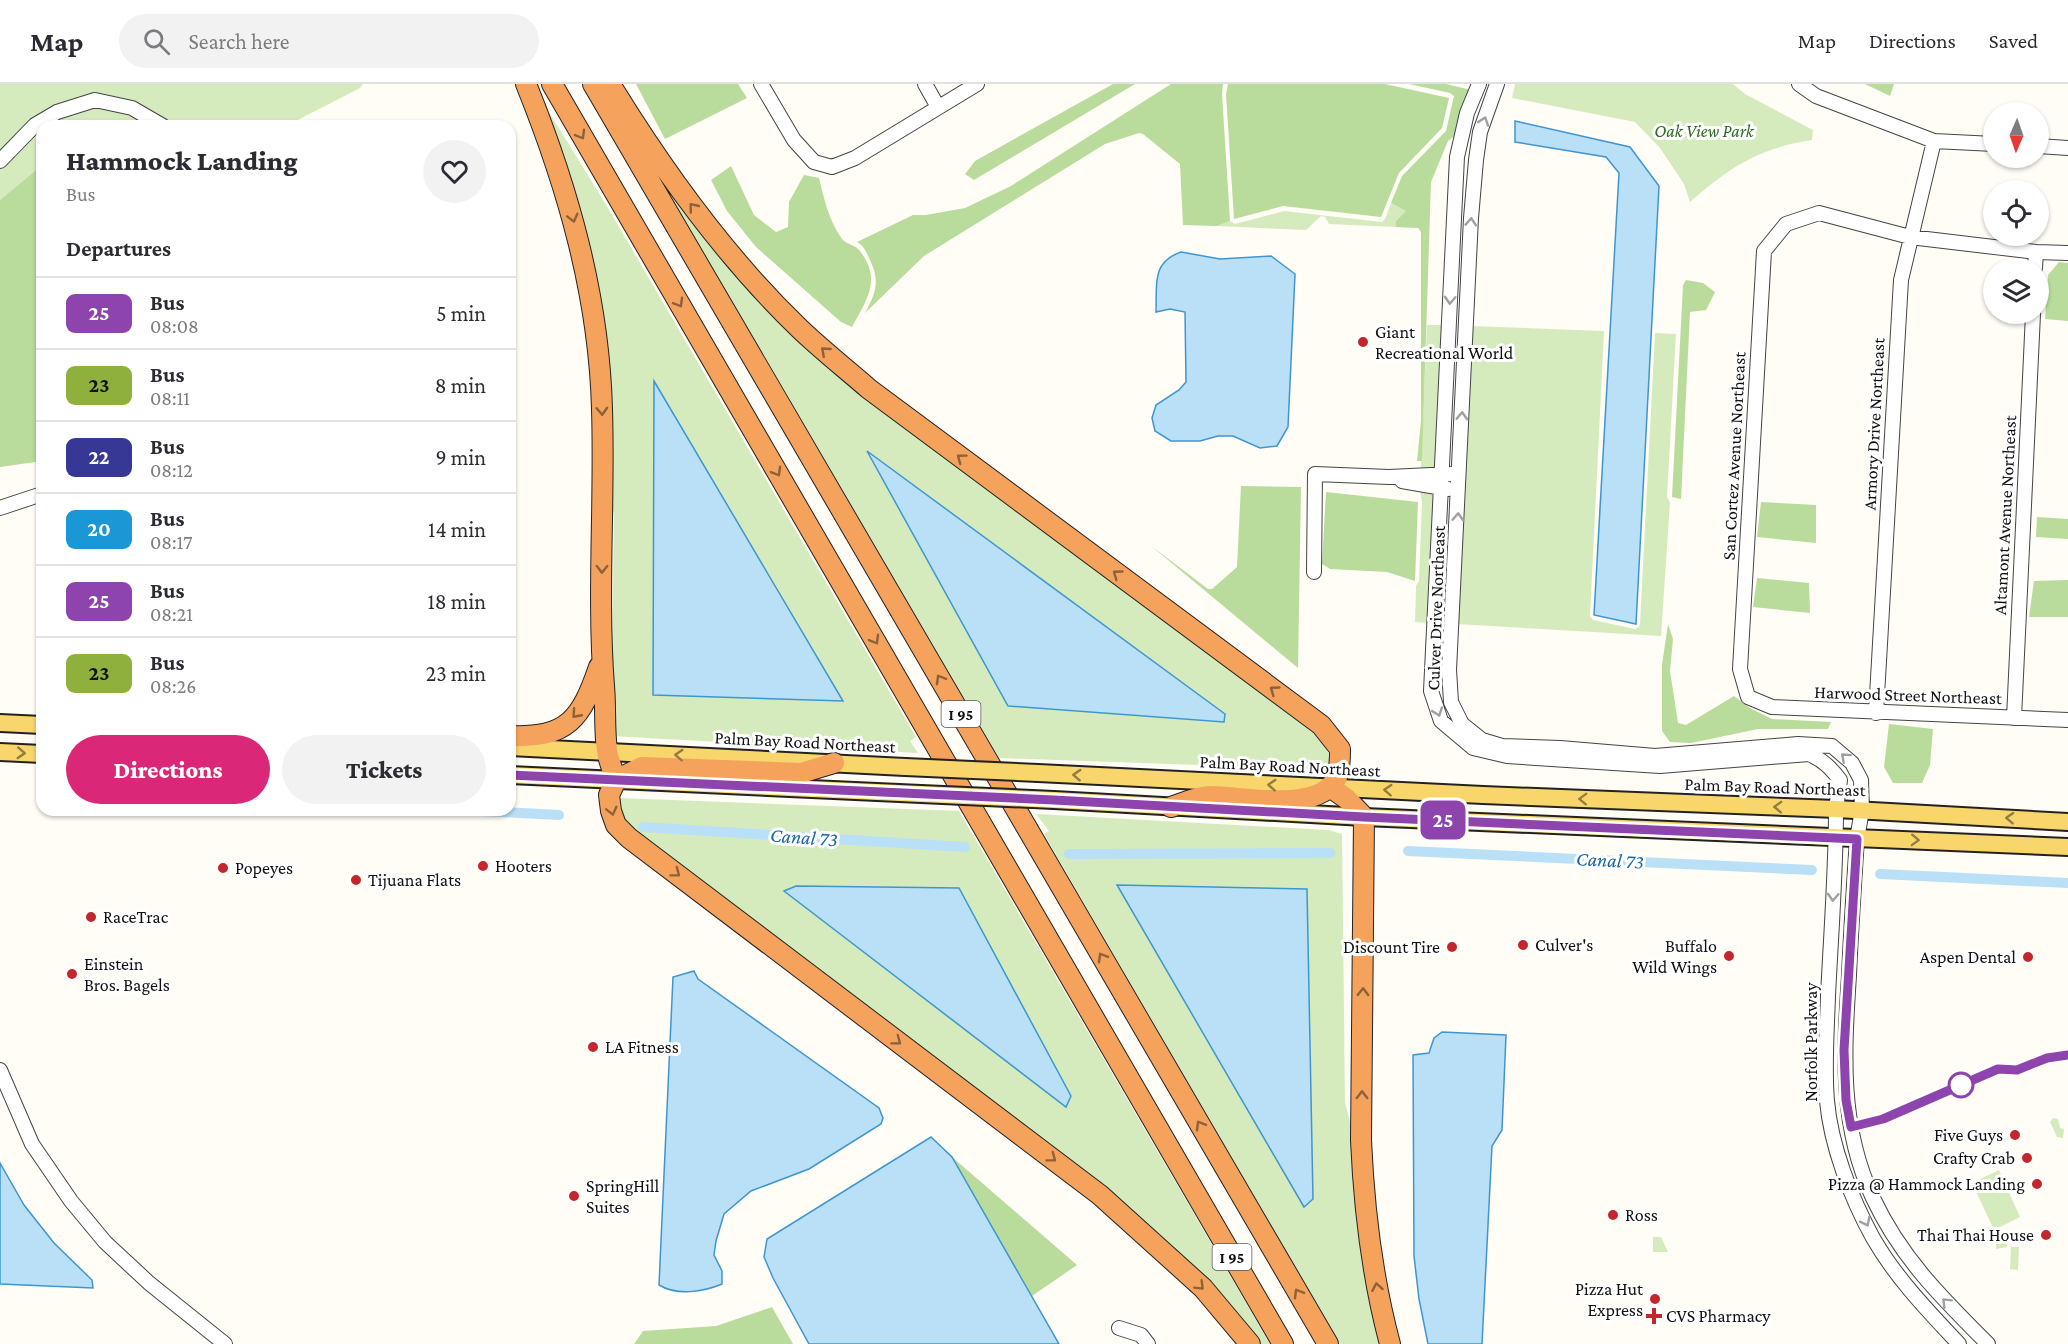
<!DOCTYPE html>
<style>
body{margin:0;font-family:"Crimson Pro",serif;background:#f2f2f3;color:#2b2b33;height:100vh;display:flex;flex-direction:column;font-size:22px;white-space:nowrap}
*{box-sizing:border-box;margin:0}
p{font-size:20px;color:#7c7c81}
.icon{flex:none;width:33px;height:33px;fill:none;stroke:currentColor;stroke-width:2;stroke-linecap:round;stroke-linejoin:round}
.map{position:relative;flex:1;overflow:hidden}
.sheet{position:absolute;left:36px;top:36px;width:480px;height:696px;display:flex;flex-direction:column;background:#fff;border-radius:18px;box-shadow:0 2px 4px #0004}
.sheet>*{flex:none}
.badge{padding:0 12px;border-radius:9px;font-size:21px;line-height:39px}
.needle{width:39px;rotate:182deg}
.buttons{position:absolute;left:1983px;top:18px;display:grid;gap:12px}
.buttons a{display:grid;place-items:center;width:66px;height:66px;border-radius:50%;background:#fff;box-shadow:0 2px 4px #0004;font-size:30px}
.map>.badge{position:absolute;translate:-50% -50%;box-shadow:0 0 0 3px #fff}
h2{padding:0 30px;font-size:22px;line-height:54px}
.round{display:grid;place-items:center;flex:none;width:63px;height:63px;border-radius:32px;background:#f2f2f3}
.head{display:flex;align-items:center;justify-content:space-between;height:102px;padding:0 30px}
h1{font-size:28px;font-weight:800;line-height:45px}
.primary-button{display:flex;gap:12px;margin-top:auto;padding:12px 30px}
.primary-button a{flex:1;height:69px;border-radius:36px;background:#db2777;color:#fff;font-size:24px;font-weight:800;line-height:69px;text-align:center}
.primary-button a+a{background:#f2f2f3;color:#2b2b33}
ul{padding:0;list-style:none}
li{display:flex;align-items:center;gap:18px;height:72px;padding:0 30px;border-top:2px solid #e1e1e2}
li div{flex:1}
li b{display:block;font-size:22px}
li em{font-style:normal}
li .badge{min-width:66px;font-weight:700;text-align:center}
header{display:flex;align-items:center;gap:36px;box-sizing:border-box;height:84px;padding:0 30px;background:#fff;border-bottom:2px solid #e1e1e2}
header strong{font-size:28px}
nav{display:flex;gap:33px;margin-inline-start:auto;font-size:21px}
.search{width:420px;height:54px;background:#f2f2f3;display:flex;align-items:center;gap:15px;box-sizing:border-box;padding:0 21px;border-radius:33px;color:#7c7c81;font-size:22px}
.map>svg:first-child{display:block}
.green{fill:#d5ebbd;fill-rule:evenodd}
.forest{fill:#b9dc9c}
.water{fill:#b9e0f7;stroke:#3f96cf;stroke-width:1.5}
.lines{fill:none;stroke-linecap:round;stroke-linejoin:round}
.canal{stroke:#b9e0f7;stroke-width:10}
.minor-casing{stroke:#444;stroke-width:16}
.major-casing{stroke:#222;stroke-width:20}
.highway-casing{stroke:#222;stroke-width:22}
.minor{stroke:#fff;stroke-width:14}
.major{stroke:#f9d66b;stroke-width:16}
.highway{stroke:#f5a25d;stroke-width:20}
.major-bridge-casing{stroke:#222;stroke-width:20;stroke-linecap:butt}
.major-bridge{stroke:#f9d66b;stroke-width:16}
.oneway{stroke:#a0a0a0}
.oneway2{stroke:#8e613b}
.oneway3{stroke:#917d42}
.line-casing{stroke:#fff;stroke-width:14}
.line{stroke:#8e44ad;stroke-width:9}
.poi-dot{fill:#c4262e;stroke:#fff;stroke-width:2}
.stop-dot{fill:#fff;stroke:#8e44ad;stroke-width:3}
.labels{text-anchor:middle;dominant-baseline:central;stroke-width:6;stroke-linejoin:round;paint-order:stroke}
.shield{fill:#fff;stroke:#585858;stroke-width:1.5}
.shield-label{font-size:16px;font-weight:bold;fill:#111}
.park-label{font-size:18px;font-style:italic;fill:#2f6b1f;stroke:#fff}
.poi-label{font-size:18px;fill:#111;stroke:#fff;text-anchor:start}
.street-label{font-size:18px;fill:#111;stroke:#fff}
.water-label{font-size:20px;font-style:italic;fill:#1768a6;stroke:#fff}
</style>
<header>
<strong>Map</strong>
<div class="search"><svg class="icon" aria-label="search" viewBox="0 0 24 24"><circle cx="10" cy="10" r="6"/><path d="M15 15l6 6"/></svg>Search here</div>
<nav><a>Map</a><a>Directions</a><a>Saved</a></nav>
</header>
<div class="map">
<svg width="2068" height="1260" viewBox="0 0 2068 1260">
<rect width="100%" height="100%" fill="#fffdf5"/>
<path class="green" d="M0 0H363L360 4 286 42H171L168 38 96 11 0 69Z
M1515 0H1733L1745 10 1813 46 1812 56C1759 64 1730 83 1690 118L1684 100 1660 64 1635 38 1512 14Z
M533 2 608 124 916 653 910 657 918 669 611 652 614 430 606 402 605 306Z
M95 22 130 30 151 42H44L59 33Z
M42 43V81L0 116V85Z
M669 100 752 203 1322 655C1328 665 1331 675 1327 686L1280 684 1269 682 1254 683 999 674 665 102ZM868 368 1225 630 1224 638Z
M1391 119 1407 127 1396 137V143L1329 140 1325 133 1321 132 1306 146 1217 142 1230 137 1235 140 1284 127 1382 138 1385 135Z
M1427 241H1443L1438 384 1421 385Z
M1471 242 1604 247 1590 532 1593 536 1635 545 1639 543 1640 540 1655 249 1676 250 1667 413 1670 418 1661 552 1456 540 1465 402Z
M1420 407 1436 409 1429 539 1415 538 1416 502 1419 497 1422 418Z
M619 714 959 727 1270 1260H1257L1222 1220 632 745C623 735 620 728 619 714ZM796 802 959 804 784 807Z
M1036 730 1328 746 1342 750 1345 1019 1356 1059 1383 1260H1340L1044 750 1049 747ZM1117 802 1306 805 1313 1114 1305 1123Z
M2053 1034 2058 1035 2060 1044 2064 1045 2063 1054 2057 1053 2050 1038Z
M1999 1086 2020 1133 1994 1146 1972 1099Z
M2007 1147H2009L2007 1163 1996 1165V1152Z
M1653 1153H1661L1668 1168H1653Z
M2011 1163H2019L2018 1186 2010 1185Z"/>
<path class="forest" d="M636 0H738L747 14 665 55Z
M1113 0H1135L974 96 965 90 975 77Z
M1171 0H1223L1222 10 1230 137 1217 142 1183 141 1180 80 1143 50 1139 49 1105 60 924 172 865 229C877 207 880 196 869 174 866 167 864 162 857 158L913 131H926L965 124 1011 102Z
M1228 0H1385L1449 14 1442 44 1399 89 1381 133 1283 122 1234 135 1226 10Z
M1409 0H1446L1471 6 1457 50 1448 57 1431 98 1422 377H1417L1421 337V148L1418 144 1396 143V137L1406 127 1391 119 1402 92 1446 47 1454 12 1450 9Z
M1865 0H1894L1890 12Z
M42 81V377L0 383V116Z
M731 82 754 131 776 148 788 143 789 118 804 91 819 94C824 115 829 137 842 155 846 160 856 161 860 167 882 196 867 215 852 243L841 238 756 163 727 127 711 96Z
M2059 178 2068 179V237L2045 235 2048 191Z
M1686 196 1703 199 1715 208 1706 226 1690 228 1681 415 1672 413 1683 201Z
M1241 402 1301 403 1298 584 1150 461 1208 505H1212L1237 483Z
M1326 408 1418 418 1415 497 1387 488 1330 485 1322 480Z
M1761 418 1816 421V459L1757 453Z
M2037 433 2068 435V455L2036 453Z
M1757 494 1809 499 1810 529 1753 523Z
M2068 496V533H2029L2034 497Z
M1668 540 1673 555 1670 587 1678 639 1686 641 1734 612 1750 624 1772 635 1831 638 1828 645H1758L1691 659 1670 658 1662 647V581Z
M1889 640 1933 645 1930 681 1922 699H1893L1884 683Z
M952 1073 1077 1181 1032 1212Z
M772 1223 793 1260H634L643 1247 716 1242Z"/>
<path class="water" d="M1515 37 1630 63 1659 102 1636 540 1594 531 1619 89 1606 73 1515 58Z
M1181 168 1220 175 1271 172 1295 190 1288 343 1277 362 1260 364 1233 352H1218L1200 357H1171L1155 347 1152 334 1156 321 1179 306 1186 298 1185 228 1170 225 1156 228C1157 202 1151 178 1181 168Z
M654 297 843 617 653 611Z
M867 367 1225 630 1224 638 1008 622Z
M1117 801 1307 805 1313 1115 1304 1123Z
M796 802 959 804 1071 1012 1066 1023 784 807Z
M694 887 698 895 879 1024 883 1034 881 1040 809 1085 751 1107 724 1130 716 1157 714 1171 722 1187V1200C703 1208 677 1212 659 1201L673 893Z
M1442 948 1506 951 1502 1046 1492 1062 1482 1260H1428L1419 1215 1414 1172 1413 971 1429 969 1434 954Z
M931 1053 952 1073 1059 1260H809L773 1194 764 1173 767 1155Z
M0 1079 24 1121 54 1159 92 1196 93 1204 0 1200Z"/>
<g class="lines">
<path class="canal" d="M465 726 559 731
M643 743 965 763
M1408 767 1812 786
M1069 770 1330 769
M1880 790 2068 799"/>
<g class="minor-casing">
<path id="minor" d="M761 0 794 56 814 78 832 83 855 74 977 0
M925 0 938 23
M1479 0 1467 29 1457 73 1431 607 1441 637 1473 664 1507 672 1660 682 1809 670C1823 676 1831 684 1840 696L1836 725C1836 787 1831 850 1828 912 1827 946 1824 982 1827 1017 1831 1062 1851 1114 1873 1154 1896 1194 1928 1227 1959 1260
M1497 0 1480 48 1476 76 1471 134 1449 586 1451 618 1462 640 1482 656 1502 662 1560 664 1655 672 1798 660 1832 662 1852 679 1861 696 1862 726 1857 755C1854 800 1851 846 1849 891 1844 968 1839 1042 1873 1114 1901 1174 1942 1214 1988 1260
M1799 0 1816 12 1934 57 1994 60
M2038 62 2068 64
M0 77 35 41 57 28 95 16 132 24 163 42
M2068 169 2036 168 1910 153 1819 129 1786 140 1764 167 1740 585 1748 613 1772 623 2068 636
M2035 184 2036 168
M1402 397 1448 405
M0 424 42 410
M1314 488 1315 390 1389 393 1452 390
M1876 629 1901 196 1934 57
M2014 634 2033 230
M0 986 32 1060 71 1117 105 1158 149 1199 225 1260
M1119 1244 1141 1251 1148 1260"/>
</g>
<g class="major-casing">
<path id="major" d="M0 639 42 641
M510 663 905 683
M0 668 42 670
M1038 689 1483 711 1836 725 2068 738
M510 691 921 710
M1054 716 1364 733 2068 763"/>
</g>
<g class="highway-casing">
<path id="highway" d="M526 0C568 104 599 212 602 325 605 418 597 510 604 602 606 623 604 645 607 666 608 676 613 686 616 696
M552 0 1283 1260
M593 0 1328 1260
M610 0C664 88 725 173 800 245 822 266 846 285 869 305L1321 641 1340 665C1340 674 1340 685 1337 693 1320 730 1244 712 1211 712 1198 712 1183 719 1171 723
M510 652C568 654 581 635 599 583
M834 679 801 689 642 683 616 696 609 711 611 727 616 741 629 754 1100 1111 1203 1204 1250 1260
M1330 703 1347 715 1364 733 1361 1056C1364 1125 1372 1193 1390 1260"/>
</g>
<use href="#minor" class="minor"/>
<use href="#major" class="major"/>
<use href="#highway" class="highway"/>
<g class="major-bridge-casing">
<path id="major-bridge" d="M905 683 1038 689
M921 710 1054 716"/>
</g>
<use href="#major-bridge" class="major-bridge"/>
</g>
<defs><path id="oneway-chevron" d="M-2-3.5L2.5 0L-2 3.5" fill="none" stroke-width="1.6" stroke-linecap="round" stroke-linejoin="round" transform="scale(1.5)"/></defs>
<g class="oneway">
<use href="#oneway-chevron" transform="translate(1484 37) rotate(-71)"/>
<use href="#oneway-chevron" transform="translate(1471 138) rotate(-86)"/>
<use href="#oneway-chevron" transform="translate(1450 216) rotate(93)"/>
<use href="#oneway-chevron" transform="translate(1462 332) rotate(-88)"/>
<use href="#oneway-chevron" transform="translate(1458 433) rotate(-87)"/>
<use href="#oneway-chevron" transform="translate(1438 628) rotate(70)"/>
<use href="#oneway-chevron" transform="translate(1845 673) rotate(-138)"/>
<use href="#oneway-chevron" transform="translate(1833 813) rotate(93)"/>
<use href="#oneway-chevron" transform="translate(1866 1138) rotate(63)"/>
<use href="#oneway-chevron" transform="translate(1946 1218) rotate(-135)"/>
</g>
<g class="oneway2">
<use href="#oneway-chevron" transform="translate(581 51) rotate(60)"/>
<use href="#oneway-chevron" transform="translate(693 123) rotate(-129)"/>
<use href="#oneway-chevron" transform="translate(573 134) rotate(76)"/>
<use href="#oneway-chevron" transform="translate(679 219) rotate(60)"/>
<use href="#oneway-chevron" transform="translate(825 267) rotate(-139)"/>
<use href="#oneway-chevron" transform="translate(602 327) rotate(88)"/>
<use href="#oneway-chevron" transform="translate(961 374) rotate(-143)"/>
<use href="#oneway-chevron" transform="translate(777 388) rotate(60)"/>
<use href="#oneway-chevron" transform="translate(602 485) rotate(91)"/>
<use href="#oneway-chevron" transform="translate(1117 490) rotate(-144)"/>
<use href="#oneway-chevron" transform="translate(875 556) rotate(60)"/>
<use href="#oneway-chevron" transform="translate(940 595) rotate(-120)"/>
<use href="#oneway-chevron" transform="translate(1274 606) rotate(-144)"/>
<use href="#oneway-chevron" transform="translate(576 630) rotate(132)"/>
<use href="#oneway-chevron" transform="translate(612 727) rotate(76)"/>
<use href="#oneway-chevron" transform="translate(676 789) rotate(37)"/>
<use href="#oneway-chevron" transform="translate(1102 873) rotate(-120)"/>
<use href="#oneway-chevron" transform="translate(1363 908) rotate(-89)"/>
<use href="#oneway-chevron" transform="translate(897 957) rotate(37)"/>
<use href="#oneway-chevron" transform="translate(1362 1011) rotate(-90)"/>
<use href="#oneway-chevron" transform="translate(1200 1041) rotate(-120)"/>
<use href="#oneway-chevron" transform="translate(1052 1074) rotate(37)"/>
<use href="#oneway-chevron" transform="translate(1200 1202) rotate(45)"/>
<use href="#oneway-chevron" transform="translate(1377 1203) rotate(-100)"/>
<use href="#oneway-chevron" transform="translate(1298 1209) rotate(-120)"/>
</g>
<g class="oneway3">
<use href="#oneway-chevron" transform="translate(21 669) rotate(3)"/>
<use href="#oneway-chevron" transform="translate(679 671) rotate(-177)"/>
<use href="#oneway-chevron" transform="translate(1077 691) rotate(-177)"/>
<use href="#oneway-chevron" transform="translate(1272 701) rotate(-177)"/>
<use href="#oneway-chevron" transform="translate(1388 706) rotate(-177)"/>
<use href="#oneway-chevron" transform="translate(1583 715) rotate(-178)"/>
<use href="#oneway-chevron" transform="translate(1778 723) rotate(-178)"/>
<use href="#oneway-chevron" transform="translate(2010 734) rotate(-177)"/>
<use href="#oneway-chevron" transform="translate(1915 756) rotate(2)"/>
</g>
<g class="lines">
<g class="line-casing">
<path id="line" d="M510 691 1054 716 1364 733 1857 755 1844 966 1846 1016 1851 1043 1883 1035 1998 985 2017 986 2047 974 2068 971"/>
</g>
<use href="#line" class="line"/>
</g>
<g class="poi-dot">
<circle cx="1363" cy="258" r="6"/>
<circle cx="483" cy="782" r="6"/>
<circle cx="223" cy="784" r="6"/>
<circle cx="356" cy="796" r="6"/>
<circle cx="91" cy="833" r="6"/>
<circle cx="1523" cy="861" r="6"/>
<circle cx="1452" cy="863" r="6"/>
<circle cx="1729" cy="872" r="6"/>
<circle cx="2028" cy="873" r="6"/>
<circle cx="72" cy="890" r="6"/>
<circle cx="593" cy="963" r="6"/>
<circle cx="2015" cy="1051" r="6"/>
<circle cx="2027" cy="1074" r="6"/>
<circle cx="2037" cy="1100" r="6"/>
<circle cx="574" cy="1112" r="6"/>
<circle cx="1613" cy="1131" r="6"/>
<circle cx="2046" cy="1151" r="6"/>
<circle cx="1655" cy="1215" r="6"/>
<path d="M1651 1223h6v6h6v6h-6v6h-6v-6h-6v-6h6z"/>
</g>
<circle class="stop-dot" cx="1961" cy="1001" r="12"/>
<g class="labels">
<g class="shield">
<rect x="941.5" y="617" width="39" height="26" rx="4.5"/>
<rect x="1212.5" y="1160" width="39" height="26" rx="4.5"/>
</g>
<g class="shield-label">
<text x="961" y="630">I 95</text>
<text x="1232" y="1173">I 95</text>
</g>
<g class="park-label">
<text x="1704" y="47">Oak View Park</text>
</g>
<g class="poi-label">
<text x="1375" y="248">Giant<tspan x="1375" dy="21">Recreational World</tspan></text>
<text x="495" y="782">Hooters</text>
<text x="235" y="784">Popeyes</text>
<text x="368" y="796">Tijuana Flats</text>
<text x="103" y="833">RaceTrac</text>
<text x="1535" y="861">Culver's</text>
<text x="1717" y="862" text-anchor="end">Buffalo<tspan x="1717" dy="21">Wild Wings</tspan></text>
<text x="1440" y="863" text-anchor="end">Discount Tire</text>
<text x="2016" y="873" text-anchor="end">Aspen Dental</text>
<text x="84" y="880">Einstein<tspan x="84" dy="21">Bros. Bagels</tspan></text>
<text x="605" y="963">LA Fitness</text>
<text x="2003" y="1051" text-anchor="end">Five Guys</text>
<text x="2015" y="1074" text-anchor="end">Crafty Crab</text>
<text x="2025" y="1100" text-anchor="end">Pizza @ Hammock Landing</text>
<text x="586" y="1102">SpringHill<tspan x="586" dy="21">Suites</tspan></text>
<text x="1625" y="1131">Ross</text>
<text x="2034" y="1151" text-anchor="end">Thai Thai House</text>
<text x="1643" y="1205" text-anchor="end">Pizza Hut<tspan x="1643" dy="21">Express</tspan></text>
<text x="1666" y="1232">CVS Pharmacy</text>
</g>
<g class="street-label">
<text transform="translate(1874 340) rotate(-87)">Armory Drive Northeast</text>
<text transform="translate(1734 372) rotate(-87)">San Cortez Avenue Northeast</text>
<text transform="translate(2005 431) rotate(-87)">Altamont Avenue Northeast</text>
<text transform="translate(1436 524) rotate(-88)">Culver Drive Northeast</text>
<text transform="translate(1908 611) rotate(2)">Harwood Street Northeast</text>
<text transform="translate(805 658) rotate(3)">Palm Bay Road Northeast</text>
<text transform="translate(1290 682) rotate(3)">Palm Bay Road Northeast</text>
<text transform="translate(1775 703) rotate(2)">Palm Bay Road Northeast</text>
<text transform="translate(1811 958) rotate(-90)">Norfolk Parkway</text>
</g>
<g class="water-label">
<text transform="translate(804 753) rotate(4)">Canal 73</text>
<text transform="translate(1610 776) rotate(3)">Canal 73</text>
</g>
</g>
</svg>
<div class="buttons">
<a><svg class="needle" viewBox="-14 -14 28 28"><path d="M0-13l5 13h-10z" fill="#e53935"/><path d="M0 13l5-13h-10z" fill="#7c7c81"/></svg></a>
<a><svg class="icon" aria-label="locate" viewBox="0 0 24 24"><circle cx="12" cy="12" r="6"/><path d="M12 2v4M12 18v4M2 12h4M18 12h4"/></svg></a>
<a><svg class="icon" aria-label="layers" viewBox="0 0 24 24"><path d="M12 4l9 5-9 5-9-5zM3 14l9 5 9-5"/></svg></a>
</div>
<b class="badge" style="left:1443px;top:736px;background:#8e44ad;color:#fff">25</b>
<section class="sheet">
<div class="head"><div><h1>Hammock Landing</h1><p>Bus</p></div><a class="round"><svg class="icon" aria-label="heart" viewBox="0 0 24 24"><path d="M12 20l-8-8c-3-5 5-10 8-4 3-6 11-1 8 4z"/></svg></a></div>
<h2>Departures</h2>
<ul>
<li><span class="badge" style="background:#8e44ad;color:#fff">25</span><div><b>Bus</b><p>08:08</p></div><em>5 min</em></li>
<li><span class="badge" style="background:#90b03e;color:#111">23</span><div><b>Bus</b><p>08:11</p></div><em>8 min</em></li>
<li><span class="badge" style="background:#373896;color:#fff">22</span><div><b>Bus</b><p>08:12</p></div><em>9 min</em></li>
<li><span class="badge" style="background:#1998d5;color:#fff">20</span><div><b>Bus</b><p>08:17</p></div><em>14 min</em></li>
<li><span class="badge" style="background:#8e44ad;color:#fff">25</span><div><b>Bus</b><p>08:21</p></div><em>18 min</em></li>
<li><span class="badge" style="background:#90b03e;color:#111">23</span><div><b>Bus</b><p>08:26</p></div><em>23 min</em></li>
</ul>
<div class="primary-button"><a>Directions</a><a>Tickets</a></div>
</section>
</div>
